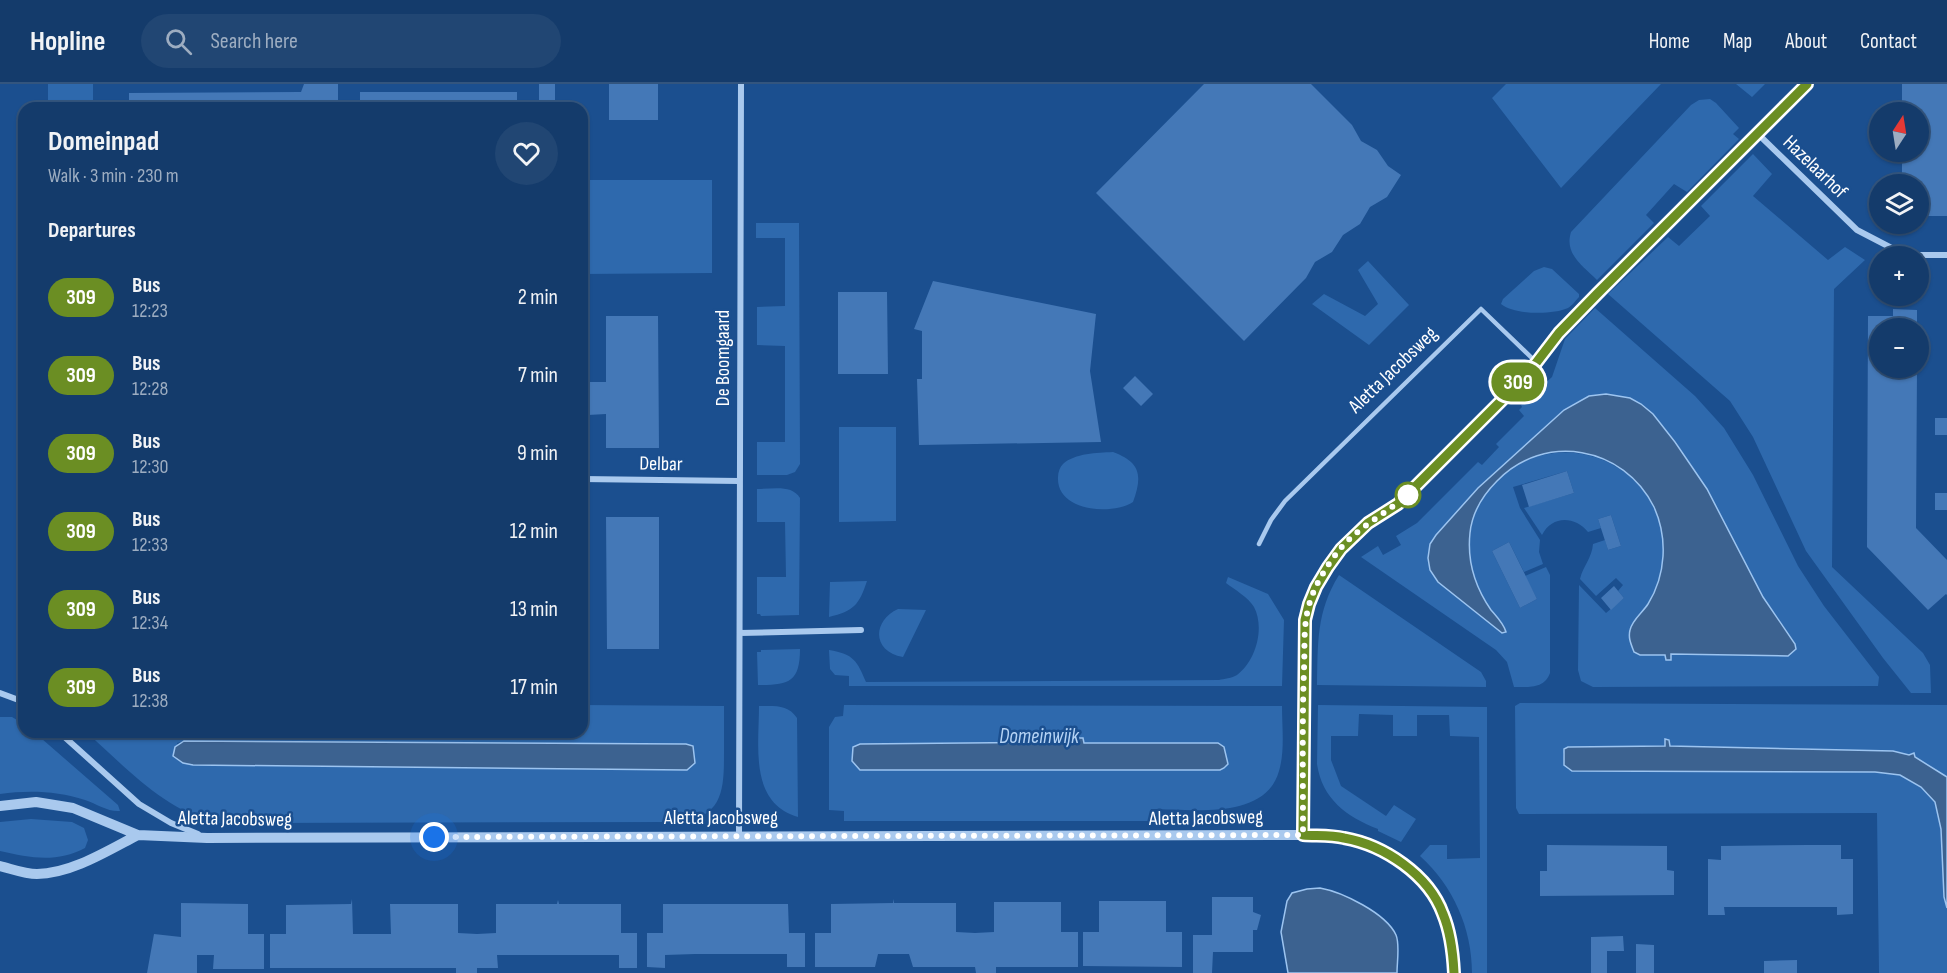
<!DOCTYPE html>
<meta charset="utf-8">
<style>
body{margin:0;font-family:"Sofia Sans Condensed",sans-serif;background:#214673;color:#f1f3f6;height:100vh;display:flex;flex-direction:column;font-size:22px;white-space:nowrap}
*{box-sizing:border-box;margin:0}
p{font-size:20px;color:#9dadc1}
.icon{flex:none;width:33px;height:33px;fill:none;stroke:currentColor;stroke-width:2;stroke-linecap:round;stroke-linejoin:round}
.map{position:relative;flex:1;overflow:hidden}
.details{position:absolute;left:18px;top:18px;width:570px;height:636px;display:flex;flex-direction:column;background:#143b6b;border-radius:18px;box-shadow:0 2px 4px #0004,0 0 0 2px #33557e}
.details>*{flex:none}
.badge{padding:0 12px;border-radius:20px;font-size:21px;line-height:39px}
.needle{width:39px;rotate:12deg}
.controls{position:absolute;left:1869px;top:18px;display:grid;gap:12px}
.controls a{display:grid;place-items:center;width:60px;height:60px;border-radius:50%;background:#143b6b;box-shadow:0 2px 4px #0004,0 0 0 2px #33557e;font-size:30px}
.you{position:absolute;width:30px;height:30px;margin:-15px;border:4px solid #fff;border-radius:50%;background:#1a73e8;box-shadow:0 0 0 9px #1a73e833}
.map>.badge{position:absolute;translate:-50% -50%;box-shadow:0 0 0 3px #fff}
h2{padding:0 30px;font-size:22px;line-height:54px}
.round{display:grid;place-items:center;flex:none;width:63px;height:63px;border-radius:32px;background:#214673}
.overview{display:flex;align-items:center;justify-content:space-between;height:102px;padding:0 30px}
h1{font-size:28px;font-weight:700;line-height:45px}
ul{padding:0;list-style:none}
li{display:flex;align-items:center;gap:18px;height:78px;padding:0 30px}
li div{flex:1}
li b{display:block;font-size:22px}
li em{font-style:normal}
li .badge{min-width:66px;font-weight:700;text-align:center}
header{display:flex;align-items:center;gap:36px;box-sizing:border-box;height:84px;padding:0 30px;background:#143b6b;border-bottom:2px solid #33557e}
header strong{font-size:28px}
nav{display:flex;gap:33px;margin-inline-start:auto;font-size:21px}
.search{width:420px;height:54px;background:#214673;display:flex;align-items:center;gap:15px;box-sizing:border-box;padding:0 21px;border-radius:33px;color:#9dadc1;font-size:22px}
.map>svg:first-child{display:block}
.green{fill:#2e69ad;fill-rule:evenodd}
.water{fill:#3c6290;stroke:#9cc4f0;stroke-width:1.5}
.building{fill:#4478b7}
.lines{fill:none;stroke-linecap:round;stroke-linejoin:round}
.service{stroke:#a9c9ee;stroke-width:4.5}
.minor{stroke:#a9c9ee;stroke-width:6}
.tertiary{stroke:#a9c9ee;stroke-width:10}
.line-casing{stroke:#fff;stroke-width:14}
.line{stroke:#6b8e23;stroke-width:9}
.walk{stroke:#fff;stroke-width:6;stroke-dasharray:0 10.8}
.stop-dot{fill:#fff;stroke:#6b8e23;stroke-width:3}
.labels{text-anchor:middle;dominant-baseline:central;stroke-width:5;stroke-linejoin:round;paint-order:stroke}
.street-label{font-size:20px;fill:#fff;stroke:#1b4f8f}
.water-label{font-size:21px;font-style:italic;fill:#b5d3f5;stroke:#1b4f8f}
</style>
<header>
<strong>Hopline</strong>
<div class="search"><svg class="icon" aria-label="search" viewBox="0 0 24 24"><circle cx="10" cy="10" r="6"/><path d="M15 15l6 6"/></svg>Search here</div>
<nav><a>Home</a><a>Map</a><a>About</a><a>Contact</a></nav>
</header>
<div class="map">
<svg width="1947" height="889" viewBox="0 0 1947 889">
<rect width="100%" height="100%" fill="#1b4f8f"/>
<path class="green" d="M48 0H93V24H48Z
M1506 0H1661L1561 104 1492 14Z
M1736 0H1765L1752 13Z
M1710 15 1716 19 1739 44 1733 50 1739 55 1687 108 1674 100 1646 131 1654 139 1597 196C1583 182 1564 170 1571 148L1691 21 1699 16Z
M1753 70 1772 90 1753 112 1828 176 1845 163 1865 176 1834 205 1832 483 1923 569 1930 581 1931 609H1911L1883 574 1806 467 1753 353 1730 317 1608 210 1668 153 1679 162 1710 132 1701 122Z
M582 96H712V189L582 190Z
M756 139H799L800 380 795 388 787 391H757V358H785V262L757 261V223L785 222V154H756Z
M1368 177 1409 221 1369 261 1312 220 1324 210 1365 232 1378 220 1358 186Z
M1544 183 1552 185 1579 210V213C1576 216 1572 222 1568 224 1553 231 1514 231 1501 220L1503 215 1534 187Z
M1595 224 1695 312 1724 344 1753 391 1798 482 1824 522 1879 593 1878 602 1593 603 1581 597 1578 586 1579 501 1606 529 1624 514 1618 507 1623 501 1616 494 1596 512 1580 495C1583 482 1592 474 1593 460L1605 456 1608 466 1621 462 1611 431 1598 435 1601 444 1588 448C1575 432 1552 431 1542 451L1524 424 1574 409 1567 387 1513 403 1520 424 1540 456 1539 468 1543 480 1524 488 1509 458 1492 467 1520 524 1537 515 1525 492 1546 483 1550 491V589C1544 605 1529 603 1514 603L1507 578 1496 566 1361 473 1378 462 1383 471 1401 461 1396 452 1417 439 1478 378 1482 381 1499 363 1496 360 1524 332 1519 326 1522 323 1521 321 1552 293 1565 255ZM1606 310 1641 320 1653 330 1676 358 1707 405 1763 513 1795 559 1776 572 1671 570V576L1665 571H1640C1642 555 1643 537 1647 521 1650 514 1655 508 1657 501 1663 485 1665 467 1662 451 1659 428 1646 404 1627 390 1564 340 1467 382 1470 464 1470 478 1472 492 1478 504 1485 519 1496 532 1506 545L1504 549 1438 498 1430 486 1428 474 1430 460 1436 451 1478 404 1564 326 1589 312Z
M839 343H896V437L839 438Z
M1113 368C1140 378 1143 391 1133 418 1111 432 1056 427 1058 393 1058 388 1060 383 1063 380 1075 369 1097 369 1113 368Z
M757 405C772 405 792 400 800 414L799 531 761 532 760 530H757V493H786L785 438H757Z
M1339 491 1481 588 1486 597V603L1317 601C1318 559 1316 528 1339 491Z
M1228 493 1268 510 1284 536 1282 602H849V592L835 591 830 585 829 566C854 570 857 577 866 598L1219 596C1224 595 1232 594 1237 591 1256 577 1265 544 1254 523 1249 514 1234 505 1226 499Z
M867 497C859 521 854 527 829 533L830 498Z
M898 525 926 526 903 573C872 568 872 537 898 525Z
M800 565C800 599 788 601 758 601L757 568H761V566Z
M1520 619 1947 621V693L1915 673 1893 667 1670 662 1669 656H1665V662L1568 663 1563 670 1564 682 1569 686 1875 688 1900 691 1921 703 1935 718 1941 745 1944 813 1947 824V889H1879L1877 729 1519 730 1516 724 1515 622Z
M582 621 724 622C724 637 724 653 724 668 724 704 724 732 681 738L217 739C162 725 127 684 86 648H582ZM184 657 686 660 687 686 193 681 183 679 177 659Z
M844 621 1282 622C1282 643 1285 667 1279 687 1265 737 1191 725 1151 725L1150 737H844V727L829 726V643L835 633 843 632Z
M1318 621 1487 623V889H1472C1472 844 1453 802 1420 772L1430 761H1447V775L1480 774 1479 653 1450 652 1449 631H1417V652H1393V631L1359 630 1358 652H1331V676L1341 702 1386 732 1394 721 1416 735 1401 758 1378 747V745C1347 733 1322 715 1317 680Z
M759 622C774 622 788 620 797 634L798 733C749 718 759 663 759 622Z
M0 633H12L24 640V648H34L118 721 120 727C108 728 97 720 85 716 57 707 29 706 0 710Z
M31 735 72 738 84 744 88 756 85 764C57 779 30 774 0 767V738Z"/>
<path class="water" d="M1606 310 1630 314 1641 320 1653 330 1675 358 1707 405 1763 513 1795 560 1796 565 1788 572 1671 570V576H1666L1665 571H1640L1634 568C1631 560 1628 554 1630 546 1632 536 1643 528 1648 520 1666 491 1668 454 1654 423 1624 362 1544 348 1497 397 1483 411 1472 429 1470 449 1467 477 1475 503 1491 526 1497 533 1504 540 1506 548L1502 549 1438 498 1430 486 1428 474 1430 460 1436 451 1478 404 1564 326 1589 312Z
M1079 654H1083L1084 659H1218L1224 663 1228 680 1224 684 1220 686H860L852 677 853 663 860 660 1078 658Z
M1665 655 1669 656 1670 662 1893 667 1909 671 1914 669 1915 673 1947 693V824L1944 813 1941 745 1935 718 1921 703 1900 691 1875 688 1572 687 1564 681V665L1568 663 1665 662Z
M184 657 686 660 693 662 695 679 687 686 193 681 183 679 173 672 175 663Z
M1320 804C1342 808 1386 829 1396 851 1400 860 1397 878 1397 889H1288L1281 848 1287 817 1292 809 1307 805Z"/>
<path class="building" d="M304 0H338V24H129V9L301 8Z
M539 0H555V17L539 16Z
M609 0H658V36H609Z
M1204 0H1311L1352 41 1361 57 1377 66 1388 82 1401 91 1387 113 1370 123 1360 140 1343 151 1332 168 1315 178 1306 194 1244 257 1096 109Z
M1902 0H1947V132H1927V125H1918V100H1902V68H1918V28H1902Z
M360 8H517V24H360Z
M933 197 1096 230 1090 287 1101 358 919 361 917 295H922V247L914 245Z
M838 208H887L888 290H838Z
M1893 225 1917 226V244H1880V284H1917L1916 444 1947 476V511L1946 510 1928 526 1867 463 1868 232H1893Z
M606 232H658L659 364H606V330L588 331V298H606Z
M1135 292 1153 310 1141 322 1123 304Z
M1935 334H1947V351H1935Z
M1567 387 1574 409 1529 423 1522 401Z
M1935 409H1947V426H1935Z
M1611 431 1621 462 1608 466 1598 435Z
M606 433H659V565H607Z
M1509 458 1537 515 1520 524 1492 467Z
M1614 502 1624 514 1611 526 1601 514Z
M1547 761 1667 762V786L1674 787V811L1540 812V787H1547Z
M1808 761H1841V775H1853V830L1837 831V823H1724L1725 831H1708V775L1721 776V762Z
M1212 813H1253V828L1261 831 1257 846H1253V868H1213L1212 889H1193V851H1212Z
M352 815 353 850H391L390 820H458V849L477 850 496 849V820H557L558 816 559 820H621V849H637V884H619V871H497L498 884H477V889H456V884H270V850H286V821L351 820Z
M894 815V819H956V848L975 849 994 848V818H1061V848H1078V883H996V889H976L975 883H913L909 870H878L875 883H815V849H831V820L893 819Z
M1099 817H1166V848H1182V883L1083 882V848H1099Z
M181 819 248 820V850H264V885H213L214 871H197V889H147L154 850 181 853Z
M663 820H788L789 849H805V883H787V870H695L665 871V884L647 883V849H663Z
M1623 852 1624 867H1607V889H1591V853Z
M1636 860 1654 861V889H1636Z
M1797 876V889H1764V877Z"/>
<g class="lines">
<path class="service" d="M1597 210 1758 50
M1259 460 1271 436 1285 417 1481 225 1536 278"/>
<path class="minor" d="M1807 0 1758 50 1857 146 1905 171H1947
M582 395 739 397
M740 549 861 546
M0 609 24 618
M59 648 139 720 171 739 198 750
M1303 751 1305 535C1311 510 1323 488 1339 467 1358 442 1388 431 1409 409 1440 378 1473 348 1502 315 1534 281 1564 244 1597 210
M739 752 741 0"/>
<path class="tertiary" d="M0 722 36 718 73 724 138 751 207 754 1303 751C1316 752 1331 751 1344 754 1384 761 1429 791 1444 830 1451 849 1453 869 1454 889
M0 782C12 785 25 790 37 790 71 790 109 766 138 751"/>
</g>
<g class="lines">
<g class="line-casing">
<path id="line" d="M1454 889C1453 869 1451 849 1443 830 1429 791 1384 761 1344 754 1331 751 1316 752 1303 751L1305 536 1309 520 1316 503 1328 483 1341 465 1368 439 1398 420 1503 315 1536 279 1559 249 1597 210 1807 0"/>
</g>
<use href="#line" class="line"/>
<path class="walk" d="M434 753 1303 751C1303 696 1302 640 1304 585 1305 564 1303 542 1309 521 1314 502 1327 481 1340 465 1360 441 1389 429 1411 407L1408 411"/>
</g>
<circle class="stop-dot" cx="1408" cy="411" r="12"/>
<g class="labels">
<g class="street-label">
<text transform="translate(1815 83) rotate(44)">Hazelaarhof</text>
<text transform="translate(723 274) rotate(-90)">De Boomgaard</text>
<text transform="translate(1393 286) rotate(-44)">Aletta Jacobsweg</text>
<text transform="translate(661 380) rotate(1)">Delbar</text>
<text x="721" y="734">Aletta Jacobsweg</text>
<text transform="translate(1206 734) rotate(-1)">Aletta Jacobsweg</text>
<text transform="translate(235 735) rotate(1)">Aletta Jacobsweg</text>
</g>
<g class="water-label">
<text x="1039" y="652">Domeinwijk</text>
</g>
</g>
</svg>
<div class="controls">
<a><svg class="needle" viewBox="-14 -14 28 28"><path d="M0-13l5 13h-10z" fill="#e53935"/><path d="M0 13l5-13h-10z" fill="#9dadc1"/></svg></a>
<a><svg class="icon" aria-label="layers" viewBox="0 0 24 24"><path d="M12 4l9 5-9 5-9-5zM3 14l9 5 9-5"/></svg></a>
<a>+</a>
<a>−</a>
</div>
<div class="you" style="left:434px;top:753px"></div>
<b class="badge" style="left:1518px;top:298px;background:#6b8e23;color:#fff">309</b>
<section class="details">
<div class="overview"><div><h1>Domeinpad</h1><p>Walk · 3 min · 230 m</p></div><a class="round"><svg class="icon" aria-label="heart" viewBox="0 0 24 24"><path d="M12 20l-8-8c-3-5 5-10 8-4 3-6 11-1 8 4z"/></svg></a></div>
<h2>Departures</h2>
<ul>
<li><span class="badge" style="background:#6b8e23;color:#fff">309</span><div><b>Bus</b><p>12:23</p></div><em>2 min</em></li>
<li><span class="badge" style="background:#6b8e23;color:#fff">309</span><div><b>Bus</b><p>12:28</p></div><em>7 min</em></li>
<li><span class="badge" style="background:#6b8e23;color:#fff">309</span><div><b>Bus</b><p>12:30</p></div><em>9 min</em></li>
<li><span class="badge" style="background:#6b8e23;color:#fff">309</span><div><b>Bus</b><p>12:33</p></div><em>12 min</em></li>
<li><span class="badge" style="background:#6b8e23;color:#fff">309</span><div><b>Bus</b><p>12:34</p></div><em>13 min</em></li>
<li><span class="badge" style="background:#6b8e23;color:#fff">309</span><div><b>Bus</b><p>12:38</p></div><em>17 min</em></li>
</ul>
</section>
</div>
